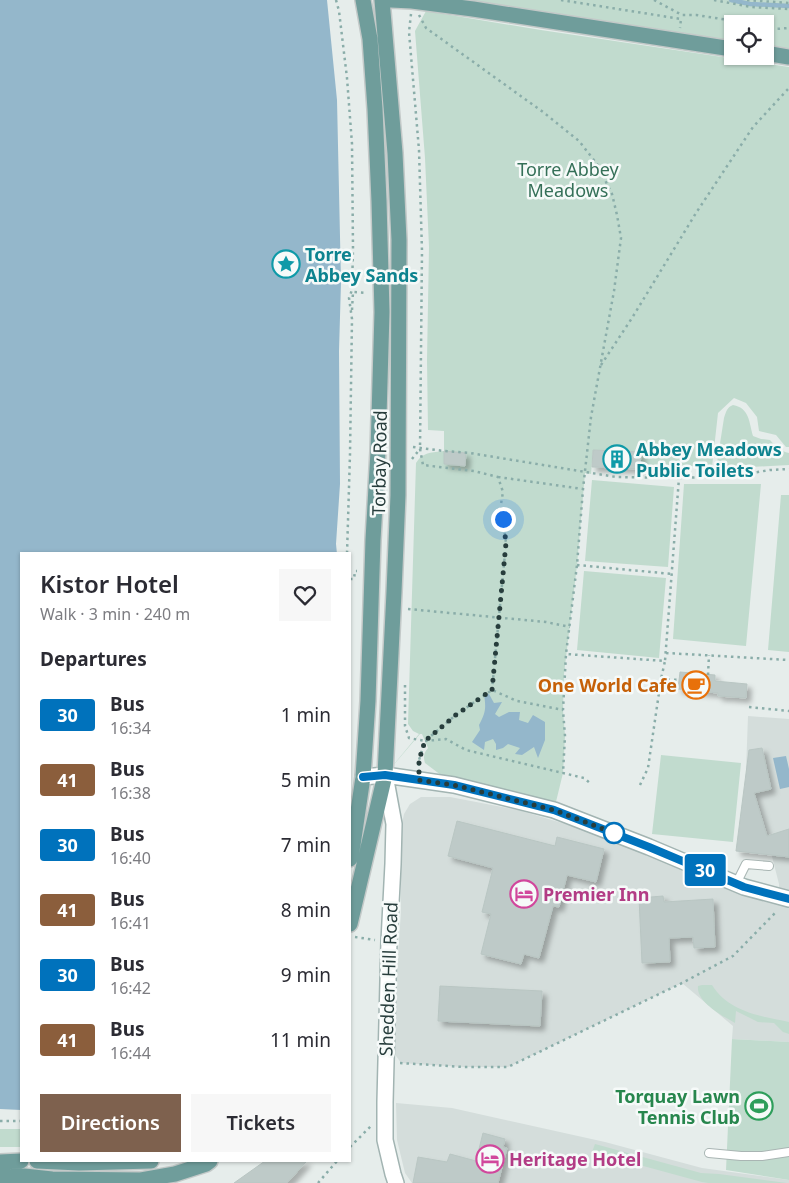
<!DOCTYPE html>
<meta charset="utf-8">
<style>
body{margin:0;font-family:"Noto Sans",sans-serif;background:#f7f7f7;color:#2b2b33;height:100vh;display:flex;flex-direction:column;font-size:19px;white-space:nowrap}
*{box-sizing:border-box;margin:0}
p{font-size:16px;color:#7c7c81}
.icon{flex:none;width:28px;height:28px;fill:none;stroke:currentColor;stroke-width:2;stroke-linecap:round;stroke-linejoin:round}
.map{position:relative;flex:1;overflow:hidden}
.panel{position:absolute;left:20px;top:552px;width:331px;height:610px;display:flex;flex-direction:column;background:#fff;border-radius:0px;box-shadow:0 1px 4px #0004}
.panel>*{flex:none}
.badge{padding:0 10px;border-radius:4px;font-size:18px;line-height:32px}
.controls{position:absolute;left:724px;top:15px;display:grid;gap:10px}
.controls a{display:grid;place-items:center;width:50px;height:50px;border-radius:0px;background:#fff;box-shadow:0 1px 4px #0004;font-size:25px}
.you{position:absolute;width:25px;height:25px;margin:-12px;border:4px solid #fff;border-radius:50%;background:#1a73e8;box-shadow:0 0 0 8px #1a73e833}
.map>.badge{position:absolute;translate:-50% -50%;box-shadow:0 0 0 2px #fff}
h2{padding:0 20px;font-size:19px;line-height:45px}
.round{display:grid;place-items:center;flex:none;width:52px;height:52px;border-radius:0px;background:#f7f7f7}
.summary{display:flex;align-items:center;justify-content:space-between;height:85px;padding:0 20px}
h1{font-size:24px;font-weight:600;line-height:38px}
.action{display:flex;gap:10px;margin-top:auto;padding:10px 20px}
.action a{flex:1;height:58px;border-radius:0px;background:#7e614e;color:#fff;font-size:20px;font-weight:600;line-height:58px;text-align:center}
.action a+a{background:#f7f7f7;color:#2b2b33}
ul{padding:0;list-style:none}
li{display:flex;align-items:center;gap:15px;height:65px;padding:0 20px}
li div{flex:1}
li b{display:block;font-size:19px}
li em{font-style:normal}
li .badge{min-width:55px;font-weight:700;text-align:center}
.map>svg:first-child{display:block}
.built{fill:#d4dddb}
.green{fill:#c1dbce}
.water{fill:#94b7cb}
.lines{fill:none;stroke-linecap:round;stroke-linejoin:round}
.stream{stroke:#94b7cb;stroke-width:4.5}
.building{fill:#becac8;stroke:#b9c6c3;filter:url(#shadow)}
.lane-casing{stroke:#a9b5b3;stroke-width:10}
.secondary-casing{stroke:#a2b4b2;stroke-width:18}
.primary-casing{stroke:#c3c9c8;stroke-width:18}
.path{stroke:#8aada9;stroke-width:2.5;stroke-dasharray:2.5 4;stroke-linecap:butt}
.lane{stroke:#fff;stroke-width:8}
.secondary{stroke:#fff;stroke-width:15}
.primary{stroke:#6f9d9b;stroke-width:15}
.line-casing{stroke:#fff;stroke-width:11}
.line{stroke:#0072bc;stroke-width:8}
.walk{stroke:#273d3c;stroke-width:5;stroke-dasharray:0 9}
.stop-dot{fill:#fff;stroke:#0072bc;stroke-width:2.5}
.labels{text-anchor:middle;dominant-baseline:central;stroke-width:5;stroke-linejoin:round;paint-order:stroke}
.park-label{font-size:18px;fill:#357058;stroke:#f6faf9}
.culture-label{font-size:18px;font-weight:bold;fill:#0d838f;stroke:#f6faf9;text-anchor:start}
.street-label{font-size:18px;fill:#273d3c;stroke:#f6faf9}
.food-label{font-size:18px;font-weight:bold;fill:#c56008;stroke:#f6faf9;text-anchor:end}
.hotel-label{font-size:18px;font-weight:bold;fill:#b23c85;stroke:#f6faf9;text-anchor:start}
.leisure-label{font-size:18px;font-weight:bold;fill:#27864d;stroke:#f6faf9;text-anchor:end}
</style>
<div class="map">
<svg width="789" height="1183" viewBox="0 0 789 1183">
<defs>
<filter id="shadow"><feDropShadow dx="4.5" dy="4.5" stdDeviation="2.5" flood-color="#0004"/></filter>
</defs>
<rect width="100%" height="100%" fill="#e6edeb"/>
<path class="built" d="M748 716 789 719V891L779 889V884L764 825 746 771Z
M421 797H450L518 810 579 828 643 853 734 892 765 901 789 906V1042L732 1039 733 1026 682 983 508 1067H464L401 1063 394 1053 395 991 401 913V828L404 814 410 804Z
M396 1103 452 1108 605 1142 702 1168 789 1180V1183H412L405 1173 397 1140Z"/>
<path class="green" d="M391 0H789V57L765 53V24H732V49Z
M426 11 541 30 789 67V447H786L776 435 759 431 757 417 746 403 734 398 718 413 712 467 659 465 640 469 641 452 593 450 591 474 585 473 577 565 564 674 563 710 565 736 563 773 554 810 454 785 425 763C423 756 424 753 428 748L422 734H420L385 775 419 734 413 731 408 724 416 463C424 451 432 453 444 451V431L428 430 427 360 429 247 425 158 415 31Z
M733 405C750 408 749 423 753 436L761 439 770 440C776 447 780 451 789 453V465L716 469 724 418C726 412 727 407 733 405Z
M592 480 674 487 668 567 585 561Z
M684 484H761L746 646 673 639Z
M781 495H789V652L768 650Z
M584 571 666 578 659 658 577 650Z
M661 755 741 763 733 842 652 834Z
M702 985H712C729 1012 760 1016 789 1022V1034L783 1032 774 1023 758 1022 736 1011 735 1023C723 1016 696 1002 698 986Z
M732 1039 789 1042V1180L726 1170Z
M0 1129H21V1147H0Z
M595 1144 701 1173 719 1174 787 1183H708L702 1182 592 1152Z"/>
<path class="water" d="M0 0H327L337 100 341 282 339 351 340 484 336 544 337 554H21V1110L0 1109Z
M484 694H489L494 703 502 702 495 714 499 717 509 712H520L519 720 528 723 533 715 545 722V740L538 758 534 747 522 755 515 754 520 748 508 744 503 748 496 750V744L493 739 485 742 484 750 472 742 480 730 479 725C486 712 486 708 484 694Z
M786 756 789 769V787L780 789 773 758Z"/>
<g class="lines">
<path class="stream" d="M731 0 750 4 789 6"/>
</g>
<path class="building" d="M593 450 641 452 640 469 592 467Z
M444 451 466 453 465 466 444 464Z
M680 672 715 675V681L747 684 746 698 718 696V693L678 689Z
M762 748 771 789 754 793 767 836 789 829V857L736 851 749 750Z
M457 821 555 846 557 837 604 849 596 882 567 875 559 907 553 906 539 958 524 954 521 964 481 954 491 914 482 912 493 868 448 856Z
M663 896 664 902 713 899 715 947 694 948 693 937 669 938 670 962 642 963 639 898Z
M440 986 542 991 540 1026 438 1021Z
M483 1133 505 1139 503 1147 507 1148 498 1183H413L418 1157 447 1162 450 1154 476 1161Z
M265 1161H307L287 1183H234Z"/>
<g class="lines">
<g class="lane-casing">
<path id="lane" d="M736 884 746 864 769 866
M709 1153 741 1156H762L789 1152"/>
</g>
<g class="secondary-casing">
<path id="secondary" d="M385 775 394 824 393 864 389 941 385 1102V1140L393 1174 396 1183
M363 777 385 775 454 785 554 810 649 847 744 887 789 899"/>
</g>
<g class="primary-casing">
<path id="primary" d="M391 0 412 1 473 9 732 49
M765 53 789 57
M350 859 353 845 363 777 368 701 373 540 378 451 382 312 379 201 375 109 370 39 363 0
M350 924 385 775 394 592 398 495 399 240 395 153 382 0
M37 1161 79 1163 151 1161
M0 1162 21 1161
M0 1177 24 1176 52 1179 141 1180 175 1174 206 1164 210 1161"/>
</g>
<path class="path" d="M336 0 339 11 347 78 352 144 353 248 352 290 349 298 352 319 350 454 347 554
M561 0 681 19 680 28
M654 0 682 15H696L754 24
M714 0 751 7 789 9
M747 0 789 3
M411 14 409 32 419 150 422 251 420 449 423 465 474 471 498 477 503 492 501 504 506 543 492 690
M419 15 426 28 543 112 579 141 597 164 612 194 617 215 621 238 614 291 591 417 583 489 577 565 566 654 563 710 565 736 563 773
M765 26 775 29 789 28
M352 310 353 292 367 293
M601 365 632 318 696 213 753 127 789 88
M413 447 444 451 470 453 616 477 679 478 665 661 566 654
M412 459 419 450
M498 477 583 489
M679 478 733 476 770 470 789 469
M577 565 672 574
M350 579H354L355 571H357
M408 609 546 622 570 627
M666 653 789 660
M708 675 709 655
M661 679 679 680
M405 685V726L409 738 425 741 457 714 492 690 517 701 563 710
M749 707 789 711
M419 766V760L425 741 446 739 466 750 584 778 591 784
M640 785 648 768 661 679 665 661
M355 937 375 940
M400 1063 464 1067H508L682 983 733 956 777 911
M0 1121H21
M350 1147 371 1126
M318 1183 337 1161"/>
<use href="#lane" class="lane"/>
<use href="#secondary" class="secondary"/>
<use href="#primary" class="primary"/>
</g>
<g class="lines">
<g class="line-casing">
<path id="line" d="M363 777 385 775 454 785 554 810 649 847 744 887 789 899"/>
</g>
<use href="#line" class="line"/>
<path class="walk" d="M503 519 506 543 492 690 457 714 425 741 419 760V780L454 785 554 810 619 835 614 833"/>
</g>
<defs>
<g id="sight-ring" transform="scale(1.4375)"><circle r="9.5" fill="#f6faf9" stroke="#0f9aa8" stroke-width="1.5"/><path d="M0-6L1.8-2.2L6-1.7L2.9 1.2L3.7 5.4L0 3.3L-3.7 5.4L-2.9 1.2L-6-1.7L-1.8-2.2Z" fill="#0f9aa8"/></g>
<g id="building-ring" transform="scale(1.4375)"><circle r="9.5" fill="#f6faf9" stroke="#0f9aa8" stroke-width="1.5"/><path d="M-4-6H4V6H1V3H-1V6H-4ZM-2.5-4.3h1.7v1.8h-1.7ZM.8-4.3h1.7v1.8H.8ZM-2.5-1h1.7V.8h-1.7ZM.8-1h1.7V.8H.8Z" fill="#0f9aa8"/></g>
<g id="cafe-ring" transform="scale(1.4375)"><circle r="9.5" fill="#f6faf9" stroke="#e8710a" stroke-width="1.5"/><path d="M-5.5-4.5H6V0H3Q3 3.5 0 3.5H-2.5Q-5.5 3.5-5.5 0ZM3-3.2v2h1.7v-2ZM-6 4.5H4V6H-6Z" fill="#e8710a"/></g>
<g id="hotel-ring" transform="scale(1.4375)"><circle r="9.5" fill="#f6faf9" stroke="#d1479c" stroke-width="1.5"/><path d="M-6-4.5h1.5V1H6V5H4.5V3h-9V5H-6ZM-4 0a1.8 1.8 0 1 1 3.6 0ZM.5 0V-2.5h3Q6-2.5 6 0Z" fill="#d1479c"/></g>
<g id="stadium-ring" transform="scale(1.4375)"><circle r="9.5" fill="#f6faf9" stroke="#2e9e5b" stroke-width="1.5"/><path d="M0-5a6.5 5 0 1 0 0 10a6.5 5 0 1 0 0-10ZM-3.5-1.8h7v3.6h-7Z" fill="#2e9e5b"/></g>
</defs>
<g fill-rule="evenodd">
<use href="#sight-ring" x="286" y="264"/>
<use href="#building-ring" x="617" y="459"/>
<use href="#cafe-ring" x="696" y="685"/>
<use href="#hotel-ring" x="524" y="894"/>
<use href="#stadium-ring" x="759" y="1106"/>
<use href="#hotel-ring" x="490" y="1159"/>
</g>
<circle class="stop-dot" cx="614" cy="833" r="10"/>
<g class="labels">
<g class="park-label">
<text x="568" y="169">Torre Abbey<tspan x="568" dy="21">Meadows</tspan></text>
</g>
<g class="culture-label">
<text x="305" y="254">Torre<tspan x="305" dy="21">Abbey Sands</tspan></text>
<text x="636" y="449">Abbey Meadows<tspan x="636" dy="21">Public Toilets</tspan></text>
</g>
<g class="street-label">
<text transform="translate(379 463) rotate(-89)">Torbay Road</text>
<text transform="translate(388 979) rotate(-88)">Shedden Hill Road</text>
</g>
<g class="food-label">
<text x="677" y="685">One World Cafe</text>
</g>
<g class="hotel-label">
<text x="543" y="894">Premier Inn</text>
<text x="509" y="1159">Heritage Hotel</text>
</g>
<g class="leisure-label">
<text x="740" y="1096">Torquay Lawn<tspan x="740" dy="21">Tennis Club</tspan></text>
</g>
</g>
</svg>
<div class="controls">
<a><svg class="icon" aria-label="locate" viewBox="0 0 24 24"><circle cx="12" cy="12" r="6"/><path d="M12 2v4M12 18v4M2 12h4M18 12h4"/></svg></a>
</div>
<div class="you" style="left:503px;top:519px"></div>
<b class="badge" style="left:705px;top:870px;background:#0072bc;color:#fff">30</b>
<section class="panel">
<div class="summary"><div><h1>Kistor Hotel</h1><p>Walk · 3 min · 240 m</p></div><a class="round"><svg class="icon" aria-label="heart" viewBox="0 0 24 24"><path d="M12 20l-8-8c-3-5 5-10 8-4 3-6 11-1 8 4z"/></svg></a></div>
<h2>Departures</h2>
<ul>
<li><span class="badge" style="background:#0072bc;color:#fff">30</span><div><b>Bus</b><p>16:34</p></div><em>1 min</em></li>
<li><span class="badge" style="background:#8b5e3c;color:#fff">41</span><div><b>Bus</b><p>16:38</p></div><em>5 min</em></li>
<li><span class="badge" style="background:#0072bc;color:#fff">30</span><div><b>Bus</b><p>16:40</p></div><em>7 min</em></li>
<li><span class="badge" style="background:#8b5e3c;color:#fff">41</span><div><b>Bus</b><p>16:41</p></div><em>8 min</em></li>
<li><span class="badge" style="background:#0072bc;color:#fff">30</span><div><b>Bus</b><p>16:42</p></div><em>9 min</em></li>
<li><span class="badge" style="background:#8b5e3c;color:#fff">41</span><div><b>Bus</b><p>16:44</p></div><em>11 min</em></li>
</ul>
<div class="action"><a>Directions</a><a>Tickets</a></div>
</section>
</div>
